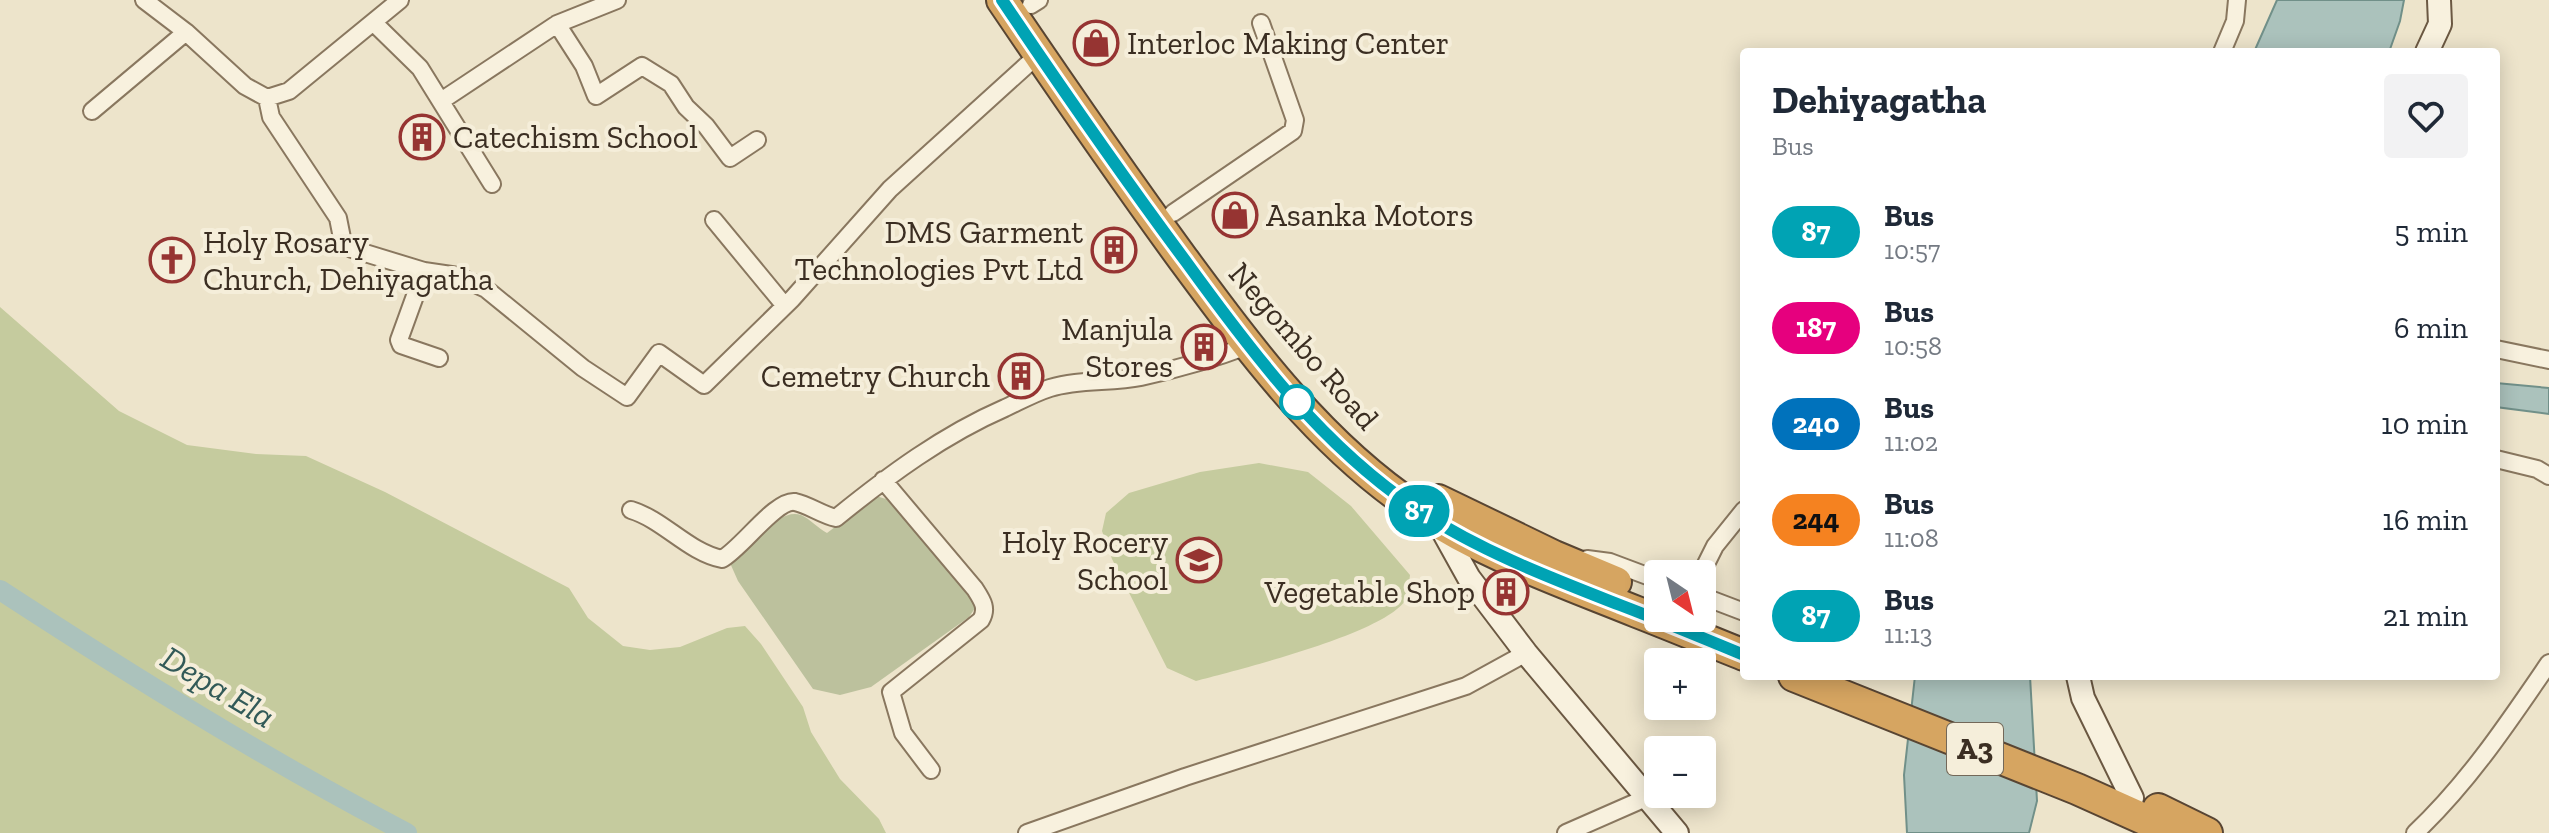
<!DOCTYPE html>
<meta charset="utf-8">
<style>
body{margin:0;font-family:"Zilla Slab",serif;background:#f2f2f3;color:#1f2937;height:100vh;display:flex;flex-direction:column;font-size:30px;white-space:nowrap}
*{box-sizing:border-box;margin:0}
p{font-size:26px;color:#747a83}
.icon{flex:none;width:44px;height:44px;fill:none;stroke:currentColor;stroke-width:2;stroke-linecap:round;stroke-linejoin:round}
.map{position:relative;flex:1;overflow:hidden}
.drawer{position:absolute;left:1740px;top:48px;width:760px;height:632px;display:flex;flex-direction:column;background:#fff;border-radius:8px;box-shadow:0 4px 20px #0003}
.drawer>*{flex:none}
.badge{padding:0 16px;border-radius:26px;font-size:28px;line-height:52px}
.needle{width:52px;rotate:145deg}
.fabs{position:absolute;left:1644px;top:560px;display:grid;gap:16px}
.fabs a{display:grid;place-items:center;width:72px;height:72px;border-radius:8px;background:#fff;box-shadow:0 4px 20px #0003;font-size:40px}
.map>.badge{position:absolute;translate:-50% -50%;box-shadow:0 0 0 4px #fff}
.round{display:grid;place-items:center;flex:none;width:84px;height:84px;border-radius:8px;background:#f2f2f3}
.summary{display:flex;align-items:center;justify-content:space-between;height:136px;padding:0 32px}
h1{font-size:38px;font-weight:800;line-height:60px}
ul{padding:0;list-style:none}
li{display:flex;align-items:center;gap:24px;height:96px;padding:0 32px}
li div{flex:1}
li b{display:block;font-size:30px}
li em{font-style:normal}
li .badge{min-width:88px;font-weight:700;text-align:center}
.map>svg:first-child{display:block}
.green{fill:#c5cb9e}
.cemetery{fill:#bcc19d}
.water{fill:#abc2bc;stroke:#719089;stroke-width:2}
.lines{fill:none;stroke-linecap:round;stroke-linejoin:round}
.canal{stroke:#abc2bc;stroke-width:20}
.street-casing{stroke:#89775f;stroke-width:20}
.secondary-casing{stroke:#6b5842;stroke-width:26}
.highway-casing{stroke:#584533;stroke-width:34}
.street{stroke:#f8f1de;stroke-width:16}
.secondary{stroke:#f8f1de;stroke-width:22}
.highway{stroke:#d6a561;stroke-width:30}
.line-casing{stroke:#fff;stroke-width:18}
.line{stroke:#00a3b4;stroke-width:12}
.stop-dot{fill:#fff;stroke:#00a3b4;stroke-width:4}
.labels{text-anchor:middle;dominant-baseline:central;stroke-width:8;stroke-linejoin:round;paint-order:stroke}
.shield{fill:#f5eeda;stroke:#736859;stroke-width:2}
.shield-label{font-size:30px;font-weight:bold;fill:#3b2e22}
.poi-label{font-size:32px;fill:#3b2e22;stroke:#f5eeda;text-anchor:end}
.street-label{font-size:32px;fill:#3b2e22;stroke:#f5eeda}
.water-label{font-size:34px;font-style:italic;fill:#325a58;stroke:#f5eeda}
</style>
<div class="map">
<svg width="2549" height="833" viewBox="0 0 2549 833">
<rect width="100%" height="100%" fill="#ede4cb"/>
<path class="green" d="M0 307 119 411 187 445 256 454 306 456 385 492 569 588 588 618 623 646 650 650 680 647 727 628 745 626 761 644 803 707 811 732 840 779 879 819 886 833H0Z
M1259 463 1308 472 1351 506 1410 575C1409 582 1409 593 1406 599 1388 633 1237 670 1196 681L1167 668 1112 559 1102 531 1106 513 1129 493 1200 472Z"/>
<path class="cemetery" d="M876 496 886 499 971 593 975 608 969 617 871 687 840 695 813 689 738 581 730 563C746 549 778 507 801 515 810 519 818 528 827 533Z"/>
<path class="water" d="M2277 0H2404L2400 21 2389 52H2254Z
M2496 383 2549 388V414L2496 407Z
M1915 676H2030L2037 801 2029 833H1907L1904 775Z"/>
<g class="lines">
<path class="canal" d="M0 590C132 676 267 760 407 833"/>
<g class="street-casing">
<path id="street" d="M144 0 186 32 245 86 267 98 289 91 400 0
M1031 5 1039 0
M373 22 420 68 492 184
M557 24 584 66 596 96 642 66 671 84 686 107 706 126 730 158 757 140
M2222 52 2235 21 2237 0
M267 98 271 117 338 218 343 243 352 249 424 271 458 276 486 289 583 368 627 397 659 353 704 385 792 299 890 189 1039 54
M441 101 557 24 617 0
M92 111 186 32
M1173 213 1293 131 1295 120 1261 23
M714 220 785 306
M424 271 399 340 401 345 439 358
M2496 349 2549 360
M2496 459 2537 469 2549 476
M883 480 975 589C982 600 988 608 981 620L891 692 903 733 931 770
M631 510C664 520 688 552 722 559 742 548 776 499 795 502 809 505 822 515 836 518 889 475 943 435 1005 408 1020 401 1034 393 1050 388 1079 379 1111 383 1141 377 1177 369 1213 359 1247 346
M1587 559 1610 562 1658 580
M1701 574 1715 546 1744 510
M1702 596 1744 612
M1027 833 1185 777 1466 686 1526 653
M1566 833 1648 797
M2415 833C2468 783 2508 723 2549 663"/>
</g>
<g class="secondary-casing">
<path id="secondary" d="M2427 52 2440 24 2439 0
M1439 524 1469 578 1526 653 1677 833
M2078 676 2083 698 2132 798"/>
</g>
<g class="highway-casing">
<path id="highway" d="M1002 0C1061 87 1121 174 1183 259 1251 351 1321 446 1418 510 1485 555 1563 582 1637 612 1673 626 1709 641 1744 655
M1438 500 1554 556 1616 582
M1794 676 2077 789 2175 833
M2158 809 2207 833"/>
</g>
<use href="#street" class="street"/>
<use href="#secondary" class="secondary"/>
<use href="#highway" class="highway"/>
</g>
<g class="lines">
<g class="line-casing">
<path id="line" d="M1002 0C1062 89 1123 177 1187 263 1253 354 1323 447 1418 510 1480 551 1551 578 1620 605 1662 621 1703 638 1744 655"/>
</g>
<use href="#line" class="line"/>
</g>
<defs>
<g id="shop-ring" transform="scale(2.3)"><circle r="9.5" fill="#f5eeda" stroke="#963432" stroke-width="1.5"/><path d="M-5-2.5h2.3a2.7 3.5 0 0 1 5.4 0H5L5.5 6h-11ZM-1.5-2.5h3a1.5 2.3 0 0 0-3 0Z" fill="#963432"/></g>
<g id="building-ring" transform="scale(2.3)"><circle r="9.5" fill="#f5eeda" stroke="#963432" stroke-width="1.5"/><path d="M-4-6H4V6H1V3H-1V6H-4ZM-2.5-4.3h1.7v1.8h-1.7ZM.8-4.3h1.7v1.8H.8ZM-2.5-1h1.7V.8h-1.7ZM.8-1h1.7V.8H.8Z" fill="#963432"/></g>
<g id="church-ring" transform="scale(2.3)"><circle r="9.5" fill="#f5eeda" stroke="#963432" stroke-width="1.5"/><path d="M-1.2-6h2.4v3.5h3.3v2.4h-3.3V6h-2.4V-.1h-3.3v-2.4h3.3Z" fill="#963432"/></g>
<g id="school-ring" transform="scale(2.3)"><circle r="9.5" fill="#f5eeda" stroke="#963432" stroke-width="1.5"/><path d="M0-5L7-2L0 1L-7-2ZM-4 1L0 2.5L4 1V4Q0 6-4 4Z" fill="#963432"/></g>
</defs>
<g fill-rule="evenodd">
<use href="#shop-ring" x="1096" y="43"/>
<use href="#building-ring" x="422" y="137"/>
<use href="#shop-ring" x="1235" y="215"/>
<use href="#building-ring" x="1114" y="250"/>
<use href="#church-ring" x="172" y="260"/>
<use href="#building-ring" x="1204" y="347"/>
<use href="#building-ring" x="1021" y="376"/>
<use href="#school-ring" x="1199" y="560"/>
<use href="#building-ring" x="1506" y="592"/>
</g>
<circle class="stop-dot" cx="1297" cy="402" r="16"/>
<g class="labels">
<rect class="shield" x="1947" y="723" width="56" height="52" rx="6"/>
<g class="shield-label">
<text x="1975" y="749">A3</text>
</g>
<g class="poi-label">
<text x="1127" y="43" text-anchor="start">Interloc Making Center</text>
<text x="453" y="137" text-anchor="start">Catechism School</text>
<text x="1266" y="215" text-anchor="start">Asanka Motors</text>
<text x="1083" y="232">DMS Garment<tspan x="1083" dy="37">Technologies Pvt Ltd</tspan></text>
<text x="203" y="242" text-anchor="start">Holy Rosary<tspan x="203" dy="37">Church, Dehiyagatha</tspan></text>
<text x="1173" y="329">Manjula<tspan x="1173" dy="37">Stores</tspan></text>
<text x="990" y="376">Cemetry Church</text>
<text x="1168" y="542">Holy Rocery<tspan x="1168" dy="37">School</tspan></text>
<text x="1475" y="592">Vegetable Shop</text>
</g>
<g class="street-label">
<text transform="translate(1304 346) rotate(49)">Negombo Road</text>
</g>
<g class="water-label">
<text transform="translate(218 687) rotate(31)">Depa Ela</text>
</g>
</g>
</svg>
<div class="fabs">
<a><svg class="needle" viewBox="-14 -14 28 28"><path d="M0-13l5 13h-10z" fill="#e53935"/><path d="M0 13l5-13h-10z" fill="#747a83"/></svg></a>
<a>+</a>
<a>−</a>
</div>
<b class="badge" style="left:1419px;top:511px;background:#00a3b4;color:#fff">87</b>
<section class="drawer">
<div class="summary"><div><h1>Dehiyagatha</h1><p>Bus</p></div><a class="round"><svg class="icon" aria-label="heart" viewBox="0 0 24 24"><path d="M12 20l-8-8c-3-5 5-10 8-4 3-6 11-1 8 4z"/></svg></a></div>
<ul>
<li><span class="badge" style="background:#00a3b4;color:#fff">87</span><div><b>Bus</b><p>10:57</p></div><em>5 min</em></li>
<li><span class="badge" style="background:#e6007e;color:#fff">187</span><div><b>Bus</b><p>10:58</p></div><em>6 min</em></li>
<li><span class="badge" style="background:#0072bc;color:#fff">240</span><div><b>Bus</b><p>11:02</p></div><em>10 min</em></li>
<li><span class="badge" style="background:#f58220;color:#111">244</span><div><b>Bus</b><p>11:08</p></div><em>16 min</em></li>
<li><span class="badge" style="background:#00a3b4;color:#fff">87</span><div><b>Bus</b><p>11:13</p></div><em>21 min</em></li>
</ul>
</section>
</div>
